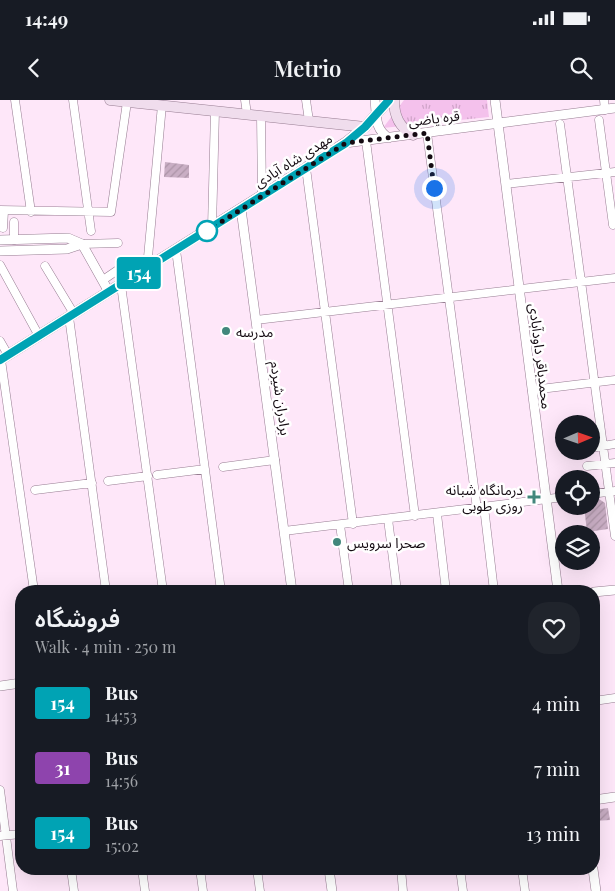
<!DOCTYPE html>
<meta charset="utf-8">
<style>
body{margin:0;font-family:"Playfair Display","Noto Sans Arabic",serif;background:#20242c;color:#f1f3f6;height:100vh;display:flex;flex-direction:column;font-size:19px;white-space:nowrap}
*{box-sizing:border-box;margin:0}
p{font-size:16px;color:#9ea1a6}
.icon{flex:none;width:28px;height:28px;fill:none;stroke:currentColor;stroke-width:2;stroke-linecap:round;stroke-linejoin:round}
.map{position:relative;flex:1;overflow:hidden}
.sheet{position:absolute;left:15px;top:485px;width:585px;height:290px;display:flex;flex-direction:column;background:#171b24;border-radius:20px;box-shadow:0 5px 20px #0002}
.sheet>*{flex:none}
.badge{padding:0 10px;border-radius:4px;font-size:18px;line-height:32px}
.needle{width:32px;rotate:88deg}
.tools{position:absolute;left:555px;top:315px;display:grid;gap:10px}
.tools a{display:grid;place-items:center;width:45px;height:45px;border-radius:50%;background:#171b24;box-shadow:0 5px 20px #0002;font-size:25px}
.you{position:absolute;width:25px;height:25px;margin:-12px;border:4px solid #fff;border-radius:50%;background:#1a73e8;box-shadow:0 0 0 8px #1a73e833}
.map>.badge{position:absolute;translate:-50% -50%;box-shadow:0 0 0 2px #fff}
.round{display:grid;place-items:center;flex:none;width:52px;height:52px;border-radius:20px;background:#20242c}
.summary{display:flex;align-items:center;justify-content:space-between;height:85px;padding:0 20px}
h1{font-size:24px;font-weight:600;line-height:38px}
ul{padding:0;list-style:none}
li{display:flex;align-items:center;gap:15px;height:65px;padding:0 20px}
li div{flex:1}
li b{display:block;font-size:19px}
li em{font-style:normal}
li .badge{min-width:55px;font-weight:700;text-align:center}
.status{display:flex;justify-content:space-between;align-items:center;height:35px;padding:0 25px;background:#171b24;direction:ltr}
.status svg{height:14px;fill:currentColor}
header{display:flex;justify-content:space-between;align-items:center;height:65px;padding:0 20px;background:#171b24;font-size:22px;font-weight:600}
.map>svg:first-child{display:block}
.park{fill:url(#park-tufts)}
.building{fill:url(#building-hatch)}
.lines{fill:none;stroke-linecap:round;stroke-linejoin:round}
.minor-casing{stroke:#977d92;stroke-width:9}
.tertiary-casing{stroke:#977d92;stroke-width:10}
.secondary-casing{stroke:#977d92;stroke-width:11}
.minor{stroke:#fff;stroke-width:8}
.tertiary{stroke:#fff;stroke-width:9}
.secondary{stroke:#f0dded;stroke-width:10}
.line-casing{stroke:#fff;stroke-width:11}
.line{stroke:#00a3b4;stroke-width:8}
.walk{stroke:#140b12;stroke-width:5;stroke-dasharray:0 9}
.stop-dot{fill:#fff;stroke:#00a3b4;stroke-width:2.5}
.poi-dot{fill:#42877c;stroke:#fff;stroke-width:2}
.labels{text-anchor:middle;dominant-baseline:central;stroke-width:5;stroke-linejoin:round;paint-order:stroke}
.street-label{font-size:14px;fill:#140b12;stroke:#fff}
.poi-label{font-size:14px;fill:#140b12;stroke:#fff;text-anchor:start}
</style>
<div class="status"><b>14:49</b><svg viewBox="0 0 49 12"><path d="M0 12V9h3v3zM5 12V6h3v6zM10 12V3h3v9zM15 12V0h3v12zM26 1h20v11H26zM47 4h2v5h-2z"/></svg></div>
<header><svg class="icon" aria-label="back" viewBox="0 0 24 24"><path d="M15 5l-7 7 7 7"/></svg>Metrio<svg class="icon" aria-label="search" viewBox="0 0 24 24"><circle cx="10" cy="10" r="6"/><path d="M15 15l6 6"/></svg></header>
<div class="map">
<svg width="615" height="791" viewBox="0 0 615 791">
<defs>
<pattern id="park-tufts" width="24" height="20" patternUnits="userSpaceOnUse" patternTransform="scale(1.25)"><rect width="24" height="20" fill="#f4c1ec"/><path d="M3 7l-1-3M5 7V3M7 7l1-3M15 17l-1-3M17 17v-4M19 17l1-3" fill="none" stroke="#d0a4c9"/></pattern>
<pattern id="building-hatch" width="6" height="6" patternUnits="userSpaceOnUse" patternTransform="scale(1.25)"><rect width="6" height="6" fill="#c9aec4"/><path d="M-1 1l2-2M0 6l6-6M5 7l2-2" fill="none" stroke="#ac94a7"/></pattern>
</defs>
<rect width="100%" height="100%" fill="#fee7f9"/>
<path class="park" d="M404 0H487L489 17 383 28Z"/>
<path class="building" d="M165 62 189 65V78L164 77Z
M599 399 605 403 608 429 587 432 584 406H591V400Z
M608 708 610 720 594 721V710Z"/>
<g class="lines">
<g class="minor-casing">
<path id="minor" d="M15 0 31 112
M73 0 91 131
M245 0 247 14
M306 0 309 21
M604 0 605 10
M261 16 262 96
M599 20 613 125
M560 24 615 436
M427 33 477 409
M366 41 415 416
M306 68 353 424
M506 84 615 72
M0 110 111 112 127 2
M212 127 215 11
M3 128 4 111
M14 140V122
M82 144 118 143
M176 150 221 491
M0 165 39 236
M45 166 74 214
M147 168 162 5
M103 180 128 163
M121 185 163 491
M69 217 106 491
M256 220 615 178
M0 241 8 255
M1 260 34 491
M532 290 615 280
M591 348 615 344
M587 366 615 363
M223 367 275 360
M157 375 205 369
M576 376V379
M108 381 148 376
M35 390 92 383
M591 394 615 391
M484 407 494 491
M437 414 446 491
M388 419 397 491
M340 425 349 491
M284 431 564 397
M594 601 615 598
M0 690 13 791
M0 736 21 734
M71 769 74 791
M142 769 145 791
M200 769 203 791
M257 769 260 791
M401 769 403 791
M460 769 463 791
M522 769 525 791"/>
</g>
<g class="tertiary-casing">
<path id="tertiary" d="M375 0C377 16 374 29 389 38
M495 0 558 491
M345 43 615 8
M241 109 292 491
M0 140 68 138 82 144
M82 144 109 192
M0 151 67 149 82 144
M594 492 615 490
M0 586 21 583
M594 700 615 697
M329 769 332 791
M593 769 596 791"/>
</g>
<g class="secondary-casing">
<path id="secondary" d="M110 0 365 27
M394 0C394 16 399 27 413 35
M0 260 345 43 365 27 389 0"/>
</g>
<use href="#minor" class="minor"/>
<use href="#tertiary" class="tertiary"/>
<use href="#secondary" class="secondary"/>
</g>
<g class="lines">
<g class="line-casing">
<path id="line" d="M0 260 346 43 365 27 389 0"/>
</g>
<use href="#line" class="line"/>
<path class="walk" d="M207 131 346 43 427 33 434 88"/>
</g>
<circle class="stop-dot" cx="207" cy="131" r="10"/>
<g class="poi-dot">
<circle cx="226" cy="231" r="5"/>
<path d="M531.5 389.5h5v5h5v5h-5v5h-5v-5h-5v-5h5z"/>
<circle cx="337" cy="442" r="5"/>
</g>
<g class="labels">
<g class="street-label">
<text transform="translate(434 18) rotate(-7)">قره یاضی</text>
<text transform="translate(293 60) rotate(-32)">مهدی شاه آبادی</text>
<text transform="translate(541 256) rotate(83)">محمدباقر داودآبادی</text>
<text transform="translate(281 298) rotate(82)">برادران شیردم</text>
</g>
<g class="poi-label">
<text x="236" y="231">مدرسه</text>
<text x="523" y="389" text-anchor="end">درمانگاه شبانه<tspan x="523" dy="16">روزی طوبی</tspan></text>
<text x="347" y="442">صحرا سرویس</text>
</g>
</g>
</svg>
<div class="tools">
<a><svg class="needle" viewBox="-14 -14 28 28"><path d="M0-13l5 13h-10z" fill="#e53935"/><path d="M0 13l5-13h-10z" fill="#9ea1a6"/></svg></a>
<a><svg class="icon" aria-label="locate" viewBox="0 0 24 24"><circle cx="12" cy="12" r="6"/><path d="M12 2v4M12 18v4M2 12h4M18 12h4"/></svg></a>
<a><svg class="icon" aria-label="layers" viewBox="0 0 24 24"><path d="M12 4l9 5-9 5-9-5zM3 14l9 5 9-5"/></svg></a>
</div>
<div class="you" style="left:434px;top:88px"></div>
<b class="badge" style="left:139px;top:173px;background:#00a3b4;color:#fff">154</b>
<section class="sheet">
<div class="summary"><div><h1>فروشگاه</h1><p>Walk · 4 min · 250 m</p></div><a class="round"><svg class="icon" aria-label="heart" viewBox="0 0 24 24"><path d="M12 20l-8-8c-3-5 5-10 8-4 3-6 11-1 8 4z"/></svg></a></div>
<ul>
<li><span class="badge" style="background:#00a3b4;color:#fff">154</span><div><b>Bus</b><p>14:53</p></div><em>4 min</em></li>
<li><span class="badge" style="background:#8e44ad;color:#fff">31</span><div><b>Bus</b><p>14:56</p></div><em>7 min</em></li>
<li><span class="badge" style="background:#00a3b4;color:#fff">154</span><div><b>Bus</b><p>15:02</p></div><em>13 min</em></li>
</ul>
</section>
</div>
